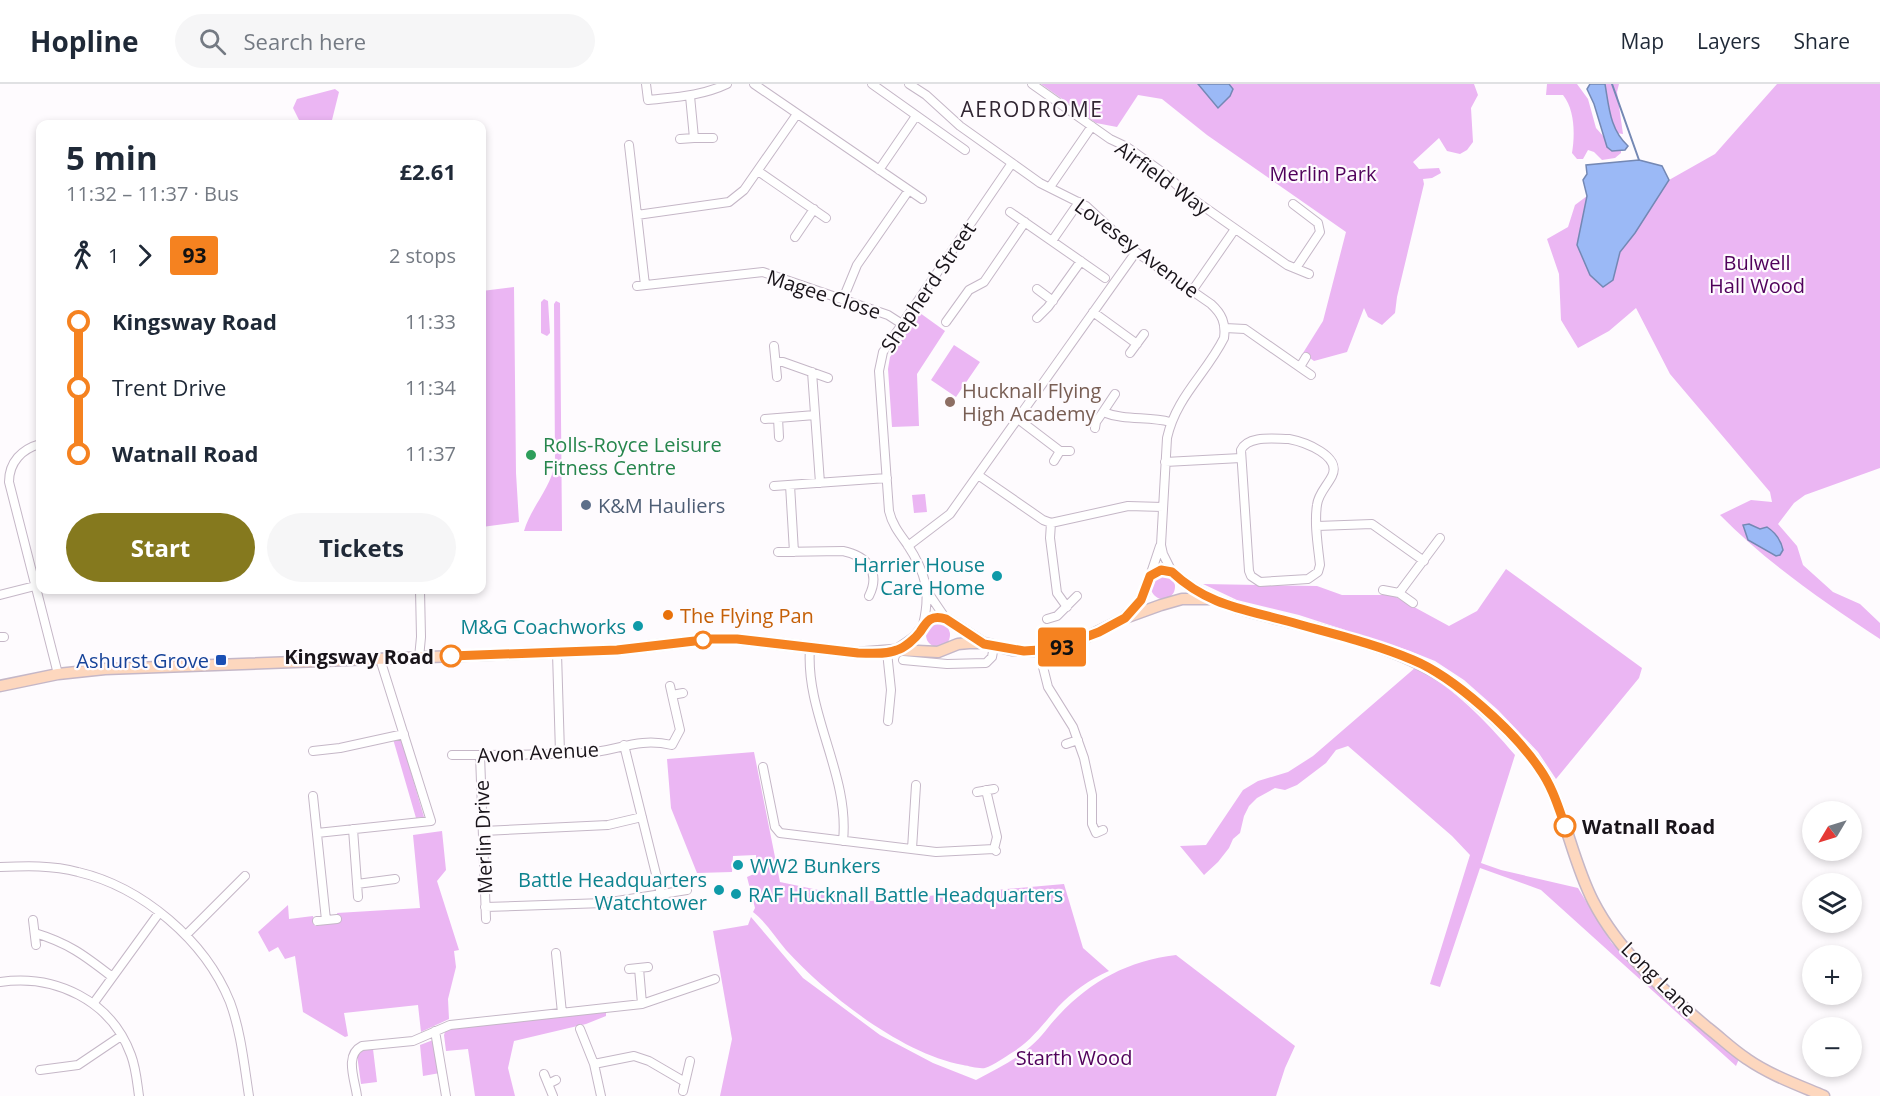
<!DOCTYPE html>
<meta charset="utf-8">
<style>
body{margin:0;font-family:"Open Sans",sans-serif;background:#f6f6f7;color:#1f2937;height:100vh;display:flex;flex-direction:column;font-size:22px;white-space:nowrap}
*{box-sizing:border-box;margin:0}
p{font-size:20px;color:#747a83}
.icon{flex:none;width:33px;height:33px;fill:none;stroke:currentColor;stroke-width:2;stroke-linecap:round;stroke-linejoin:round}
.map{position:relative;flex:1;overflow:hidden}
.drawer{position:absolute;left:36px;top:36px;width:450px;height:474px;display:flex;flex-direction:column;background:#fff;border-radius:12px;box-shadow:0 3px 9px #0003}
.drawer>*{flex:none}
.badge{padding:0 12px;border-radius:4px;font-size:21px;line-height:39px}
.needle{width:39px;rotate:232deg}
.controls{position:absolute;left:1802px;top:717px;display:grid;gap:12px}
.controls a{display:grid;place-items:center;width:60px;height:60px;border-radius:50%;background:#fff;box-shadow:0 3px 9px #0003;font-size:30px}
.map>.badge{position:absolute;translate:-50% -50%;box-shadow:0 0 0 3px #fff}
.legs{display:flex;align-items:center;gap:9px;height:66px;padding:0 30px;font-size:20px}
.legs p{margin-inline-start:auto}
.headline{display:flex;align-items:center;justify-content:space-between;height:102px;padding:0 30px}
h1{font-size:33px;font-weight:700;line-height:45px}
.primary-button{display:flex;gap:12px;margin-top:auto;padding:12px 30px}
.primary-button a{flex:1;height:69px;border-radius:36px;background:#85791e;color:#fff;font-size:24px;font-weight:700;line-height:69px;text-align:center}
.primary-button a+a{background:#f6f6f7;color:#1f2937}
ul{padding:0 30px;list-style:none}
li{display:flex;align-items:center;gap:21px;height:66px;font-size:22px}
li i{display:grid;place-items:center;width:9px;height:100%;margin:0 8px;background:currentColor}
li i::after{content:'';width:15px;height:15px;margin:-8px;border:4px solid;border-radius:50%;background:#fff}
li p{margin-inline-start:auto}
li:first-child i{background:linear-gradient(#0000 50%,currentColor 0)}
li:last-child i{background:linear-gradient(currentColor 50%,#0000 0)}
header{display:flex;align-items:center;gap:36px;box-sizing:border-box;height:84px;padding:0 30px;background:#fff;border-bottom:2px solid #e0e1e3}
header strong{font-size:28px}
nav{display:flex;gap:33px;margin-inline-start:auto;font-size:21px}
.search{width:420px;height:54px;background:#f6f6f7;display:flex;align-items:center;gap:15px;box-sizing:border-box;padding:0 21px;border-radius:33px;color:#747a83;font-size:22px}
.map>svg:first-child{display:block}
.green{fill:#ebb6f3}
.water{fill:#9bb9f6;stroke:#7488b4;stroke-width:1.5}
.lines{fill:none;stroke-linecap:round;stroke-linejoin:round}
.stream{stroke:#7488b4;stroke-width:2}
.street-casing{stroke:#c5b7c7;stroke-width:10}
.secondary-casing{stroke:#c5b7c7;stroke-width:13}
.street{stroke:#fff;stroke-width:8}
.secondary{stroke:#fdd7be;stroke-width:10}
.line-1-casing{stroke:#fff;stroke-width:14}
.line-1{stroke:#f58220;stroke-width:9}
.education-dot{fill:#8d6e63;stroke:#fefbfe;stroke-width:2}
.leisure-dot{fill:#2e9e5b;stroke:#fefbfe;stroke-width:2}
.service-dot{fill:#5c6f8a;stroke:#fefbfe;stroke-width:2}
.culture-dot{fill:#0f9aa8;stroke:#fefbfe;stroke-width:2}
.food-dot{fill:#e8710a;stroke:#fefbfe;stroke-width:2}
.stop-1-dot{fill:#fff;stroke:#f58220;stroke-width:3}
.transit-dot{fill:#1a4fb4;stroke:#fefbfe;stroke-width:2}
.labels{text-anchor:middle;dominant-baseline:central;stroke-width:4.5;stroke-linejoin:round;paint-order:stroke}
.park-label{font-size:20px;fill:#50015b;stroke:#fefbfe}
.street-label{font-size:20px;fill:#19141a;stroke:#fefbfe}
.education-label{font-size:20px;fill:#785e54;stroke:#fefbfe;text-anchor:start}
.leisure-label{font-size:20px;fill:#27864d;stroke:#fefbfe;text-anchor:start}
.service-label{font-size:20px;fill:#4e5e75;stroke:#fefbfe;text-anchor:start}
.culture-label{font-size:20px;fill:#0d838f;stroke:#fefbfe;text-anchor:end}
.food-label{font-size:20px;fill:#c56008;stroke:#fefbfe;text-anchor:start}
.stop-label{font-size:20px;font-weight:bold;fill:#19141a;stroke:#fefbfe;text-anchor:end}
.transit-label{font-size:20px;fill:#164399;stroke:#fefbfe;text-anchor:end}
.neighbourhood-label{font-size:21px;letter-spacing:1.5px;fill:#312632;stroke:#fefbfe}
</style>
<header>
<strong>Hopline</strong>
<div class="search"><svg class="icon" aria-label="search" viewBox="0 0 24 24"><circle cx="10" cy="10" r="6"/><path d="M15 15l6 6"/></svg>Search here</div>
<nav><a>Map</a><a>Layers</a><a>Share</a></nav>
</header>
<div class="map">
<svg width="1880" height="1012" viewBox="0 0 1880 1012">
<rect width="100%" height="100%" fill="#fefbfe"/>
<path class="green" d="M1041 0H1474L1478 11 1471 24 1473 58 1467 66 1460 70 1447 67 1439 54 1413 78 1419 85 1439 84 1441 89 1432 94 1423 95 1424 100 1397 213 1395 229 1382 241 1368 233 1364 224 1347 268 1314 277 1303 269 1323 237 1346 148 1207 51 1162 15 1138 11 1117 43 1096 39Z
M1547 0H1577L1588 15 1596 44 1604 53 1607 63 1612 67 1621 66V69L1615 74 1602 76 1594 68 1588 66 1583 75H1577L1572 69C1575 51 1575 26 1563 11H1546Z
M1605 0H1619L1617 8 1623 50 1616 49 1609 29Z
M1777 0H1880V384L1805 411 1794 419 1778 440 1797 462 1803 481 1833 508 1860 520 1880 539V555C1824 518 1767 479 1720 431L1751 416 1772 418 1770 408 1670 290 1636 224 1609 247 1578 264 1561 236 1559 190 1547 155 1568 143 1575 121 1587 112 1577 161 1613 196 1620 168 1635 149 1669 96 1715 70Z
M335 5 339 8 331 40H301L293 24 297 15Z
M514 203 516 389 519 438 482 443V207Z
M544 215 548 217 550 249 547 252 541 249V218Z
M556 217 560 219 562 447H524C531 423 551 404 555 379L554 220Z
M920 229 945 247 917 290 919 342 892 343 888 285 890 273Z
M954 261 980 278 956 313 931 296Z
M925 410 927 428 914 429 912 411Z
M1506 485 1642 584 1639 594 1556 695 1538 668 1498 626 1464 596 1435 577 1410 567 1299 531 1237 516 1203 500 1317 502 1342 511H1392L1449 542 1477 527Z
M1151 503a12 12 0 1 1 24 0a12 12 0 1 1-24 0Z
M926 551a12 12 0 1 1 24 0a12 12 0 1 1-24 0Z
M1416 583C1455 605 1486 637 1515 671L1481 779 1501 786 1578 804 1611 858 1641 890 1739 975 1736 982 1541 806 1480 784 1440 903 1430 900 1470 771 1452 752 1348 662 1336 666 1326 679 1297 701 1285 706 1275 704 1257 714 1249 722 1244 732 1240 749 1233 755 1229 764 1218 778 1204 791 1180 762 1206 761 1243 706 1258 697 1288 688 1313 672Z
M401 654 424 733 416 734 393 655Z
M754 668 780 798 871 817 1064 800 1083 864 1109 887C1090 895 1072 908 1058 923 1044 939 1031 957 1013 968 1005 973 994 981 985 984 979 985 969 982 963 981 902 970 827 911 786 866 775 853 767 839 753 828L755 824 747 793 756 789V771L733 772 732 788 697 789 671 724 667 675Z
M442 747 446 786 437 797 459 866 454 867 456 883 448 915 449 935 421 948 418 921 344 929 348 952 345 953 303 928 295 872 285 875 278 863 269 868 258 848 288 821 289 835 313 832 315 842 339 838 337 829 420 824 413 751Z
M751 833 803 894 880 951 933 979 976 996C994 986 1016 976 1031 962 1042 953 1049 941 1059 931 1092 896 1128 877 1176 871L1295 962 1285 984 1276 1012H720L732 955 713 847 748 841Z
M606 928V932L586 940 514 957 508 984 515 1012H475L468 965 446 967 444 951 446 945Z
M433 956 440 989 423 992 420 961Z
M373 965 377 998 361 1000 357 971 364 966Z"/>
<path class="water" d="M1198 0H1229L1233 5 1230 12 1218 24Z
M1590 0H1605C1609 23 1610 46 1628 62L1625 66 1612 67 1607 63 1594 20 1587 5Z
M1639 76 1662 82 1669 96 1635 149 1620 168 1613 196 1603 203 1590 191 1577 161 1587 112 1583 96 1587 90 1586 81Z
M1749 440 1760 445 1767 443C1776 449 1781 456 1783 466L1780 471 1776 472 1748 456 1743 441Z"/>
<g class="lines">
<path class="stream" d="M1612 0 1639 76"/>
<g class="street-casing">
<path id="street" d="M646 0 648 16C675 13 702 12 727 0
M754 0 922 115
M872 0 965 66
M909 0 926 11 960 42 1012 79 1040 99 1086 122 1136 168 1211 220C1222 230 1226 239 1224 254 1206 290 1176 313 1167 354L1161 461 1163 470 1172 488
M1032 0 1110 55 1127 63 1165 90 1190 113 1287 181 1309 190
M694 54H713
M680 55 694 54 690 12
M629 61 645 201
M879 86 916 32
M758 87 826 134
M1050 103 1092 42
M1293 120 1318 139 1320 148 1296 184
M1010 128 1105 194
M637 131 729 118 744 106 797 30
M795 153 814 125
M1052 157 1079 118
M637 202 763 188 888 231 902 240
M1037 205 1053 217
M1192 207 1235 145
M843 215 857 181 909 106
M1093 228 1137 260
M1037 234 1048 223 1081 177
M946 238 969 206 984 198 1025 138
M1225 244 1245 245 1311 291
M774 262 777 293
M1130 269 1144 250
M776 278H783L828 294
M1300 283 1306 273
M812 288 820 399
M1103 328 1115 310
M778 334 779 353
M765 335 815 331
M1018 335 1060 367
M1095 344 1096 338 1103 328C1125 337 1148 332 1170 338
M1289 355C1305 358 1342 372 1332 392 1327 402 1318 410 1317 421 1314 440 1318 462 1320 481L1318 488 1308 495 1260 498 1251 492 1249 487 1241 366C1248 351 1274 355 1289 355Z
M40 360C22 365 9 378 9 398L58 590
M1054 377 1060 367H1070
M1165 378 1241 374
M978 391 1043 436 1051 439 1128 422 1163 423
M790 401 794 468
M774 402 887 394
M1051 439 1050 454 1057 509 1067 523
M1317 442 1372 440 1424 477
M908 462 950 430 1136 168
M778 468 843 467C867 472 881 488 869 512
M1150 492 1160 462
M1383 506 1399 509 1413 519
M1399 509 1440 454
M929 510 946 535
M0 511 35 502
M1047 535 1057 532 1077 512
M923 541C931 508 926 489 907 460 899 449 892 440 889 427L879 287 883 268 1012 79
M0 553H4
M810 564C805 630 850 691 843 757
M1039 567 1048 603 1073 643 1084 674 1092 711V740L1096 749 1103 746
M887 568 891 606 888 637
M557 569 560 669
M419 574 421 553 420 506
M903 576 947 580 986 579 992 573 994 562
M670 602 672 611
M1066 660 1078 656
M624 661 661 810
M313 667 340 664 404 650
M452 671C496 671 541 671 586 669 618 667 637 653 672 661L680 646 672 611 683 609
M480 671 486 835
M763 683 775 743 780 749 936 768 994 765
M986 706 997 753 994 765 996 767
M977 708 994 705
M313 712 326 836
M353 745 358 813
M483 747 608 741 642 733
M317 749 431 737 380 575
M912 765 916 701
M0 783C26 782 52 781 78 788 142 803 205 856 230 918 241 948 244 980 249 1012
M357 800 395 795
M485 823 604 819 687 806
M33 836 36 861
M317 837 337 835
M35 849C68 859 84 871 111 892
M186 851 245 792
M556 869 562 929
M639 884 642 920
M629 885 648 883
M0 898C55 890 111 916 131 971 136 984 137 998 139 1012
M93 920 159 829
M580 945 594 980 601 1012
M435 947 446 1012
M594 980 634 972 649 977 685 998
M40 986 78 981 121 952
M544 990 553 1012
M548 1000 556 996
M683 1007 690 977
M357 1012C355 996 344 971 362 962L413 957 450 941 642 920 715 895"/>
</g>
<g class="secondary-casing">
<path id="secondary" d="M1126 532C1131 527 1137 523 1140 517 1150 502 1144 480 1172 488 1205 519 1240 525 1282 536 1347 553 1417 568 1469 612 1498 636 1537 671 1552 707 1568 743 1575 782 1593 817 1619 868 1665 908 1708 944 1721 954 1733 966 1747 975 1770 991 1798 1001 1824 1012
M897 566C903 562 909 558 914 554 926 543 927 529 946 535L983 559
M0 602 58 590 105 585 617 566 712 555H737L858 569 897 566 938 568 958 560 969 559H984L1012 566 1039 567 1075 559 1125 534 1161 521 1182 515H1209"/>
</g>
<use href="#street" class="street"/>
<use href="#secondary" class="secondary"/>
</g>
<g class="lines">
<g class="line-1-casing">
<path id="line-1" d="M451 572 617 566 712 555H737L858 569C870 569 885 571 897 566 904 564 915 555 920 548 927 537 931 530 946 535L984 560 1024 567 1054 565 1099 548 1125 534 1141 516 1150 492 1161 486 1172 488C1207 521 1243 525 1287 537 1329 549 1373 559 1413 576 1454 593 1514 647 1539 684 1552 702 1558 722 1565 742"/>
</g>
<use href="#line-1" class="line-1"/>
</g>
<circle class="education-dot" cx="950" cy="318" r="6"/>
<circle class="leisure-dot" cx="531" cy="371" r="6"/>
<circle class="service-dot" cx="586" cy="421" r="6"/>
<g class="culture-dot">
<circle cx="997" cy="492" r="6"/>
<circle cx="638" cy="542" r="6"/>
<circle cx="738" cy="781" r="6"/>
<circle cx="719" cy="806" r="6"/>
<circle cx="736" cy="810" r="6"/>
</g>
<circle class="food-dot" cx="668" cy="531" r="6"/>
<g class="stop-1-dot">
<circle cx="703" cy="556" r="8"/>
<circle cx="451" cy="572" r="10"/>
<circle cx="1565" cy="742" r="10"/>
</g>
<rect class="transit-dot" x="215" y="570" width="12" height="12" rx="3"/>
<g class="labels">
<g class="park-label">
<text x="1323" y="89">Merlin Park</text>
<text x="1757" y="178">Bulwell<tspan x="1757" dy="23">Hall Wood</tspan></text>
<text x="1074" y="973">Starth Wood</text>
</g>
<g class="street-label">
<text transform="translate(1163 94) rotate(36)">Airfield Way</text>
<text transform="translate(1137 164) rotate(37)">Lovesey Avenue</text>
<text transform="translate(928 203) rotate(-56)">Shepherd Street</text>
<text transform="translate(824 210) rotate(18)">Magee Close</text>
<text transform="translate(538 668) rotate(-3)">Avon Avenue</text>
<text transform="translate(483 753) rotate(-92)">Merlin Drive</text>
<text transform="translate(1659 895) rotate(45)">Long Lane</text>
</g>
<g class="education-label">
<text x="962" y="306">Hucknall Flying<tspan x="962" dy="23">High Academy</tspan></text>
</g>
<g class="leisure-label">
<text x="543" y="360">Rolls-Royce Leisure<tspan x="543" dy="23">Fitness Centre</tspan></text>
</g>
<g class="service-label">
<text x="598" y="421">K&amp;M Hauliers</text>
</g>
<g class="culture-label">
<text x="985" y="480">Harrier House<tspan x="985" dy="23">Care Home</tspan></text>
<text x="626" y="542">M&amp;G Coachworks</text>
<text x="750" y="781" text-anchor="start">WW2 Bunkers</text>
<text x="707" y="795">Battle Headquarters<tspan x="707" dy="23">Watchtower</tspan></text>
<text x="748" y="810" text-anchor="start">RAF Hucknall Battle Headquarters</text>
</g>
<g class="food-label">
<text x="680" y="531">The Flying Pan</text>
</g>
<g class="stop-label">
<text x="434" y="572">Kingsway Road</text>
<text x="1582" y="742" text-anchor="start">Watnall Road</text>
</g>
<g class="transit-label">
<text x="209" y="576">Ashurst Grove</text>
</g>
<g class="neighbourhood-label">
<text x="1032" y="25">AERODROME</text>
</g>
</g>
</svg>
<div class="controls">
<a><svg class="needle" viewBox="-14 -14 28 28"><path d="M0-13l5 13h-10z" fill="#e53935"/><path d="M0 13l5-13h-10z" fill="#747a83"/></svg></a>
<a><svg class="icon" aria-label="layers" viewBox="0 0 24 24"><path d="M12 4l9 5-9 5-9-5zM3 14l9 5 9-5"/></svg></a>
<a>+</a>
<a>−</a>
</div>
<b class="badge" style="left:1062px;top:563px;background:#f58220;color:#111">93</b>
<section class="drawer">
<div class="headline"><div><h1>5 min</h1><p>11:32 – 11:37 · Bus</p></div><b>£2.61</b></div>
<div class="legs"><svg class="icon" aria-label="walk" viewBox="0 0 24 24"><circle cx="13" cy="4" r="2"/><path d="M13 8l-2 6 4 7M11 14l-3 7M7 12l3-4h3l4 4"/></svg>1<svg class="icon" aria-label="forward" viewBox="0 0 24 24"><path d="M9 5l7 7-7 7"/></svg><b class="badge" style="background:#f58220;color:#111">93</b><p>2 stops</p></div>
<ul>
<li><i style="color:#f58220"></i><b>Kingsway Road</b><p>11:33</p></li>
<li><i style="color:#f58220"></i><span>Trent Drive</span><p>11:34</p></li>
<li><i style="color:#f58220"></i><b>Watnall Road</b><p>11:37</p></li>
</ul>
<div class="primary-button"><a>Start</a><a>Tickets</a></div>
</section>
</div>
